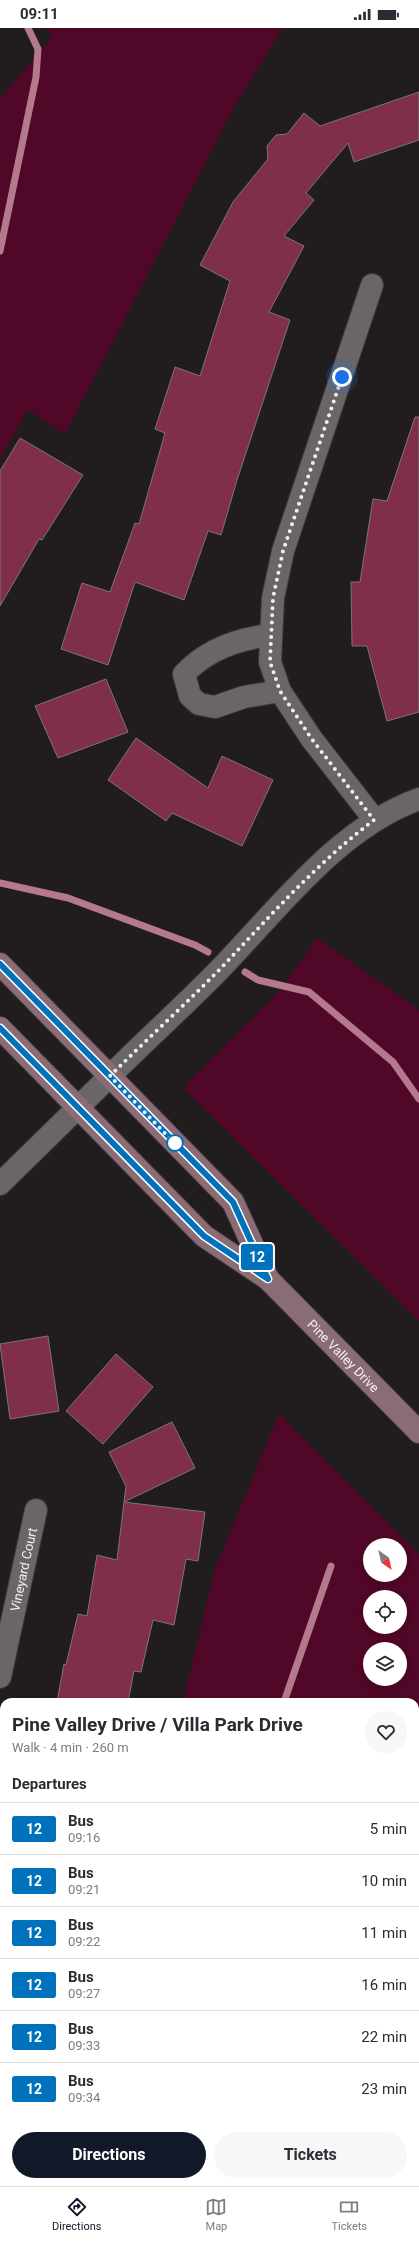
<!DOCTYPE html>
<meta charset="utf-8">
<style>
body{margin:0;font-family:Roboto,sans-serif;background:#f7f7f7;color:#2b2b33;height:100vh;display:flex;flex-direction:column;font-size:15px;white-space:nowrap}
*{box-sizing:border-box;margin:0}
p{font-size:13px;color:#7c7c81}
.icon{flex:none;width:22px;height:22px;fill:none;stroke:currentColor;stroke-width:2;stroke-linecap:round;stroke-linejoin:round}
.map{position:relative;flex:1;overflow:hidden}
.side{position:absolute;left:0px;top:1670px;width:419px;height:488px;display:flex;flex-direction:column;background:#fff;border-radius:12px 12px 0 0;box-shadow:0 2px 6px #0003}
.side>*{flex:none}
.badge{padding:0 8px;border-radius:3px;font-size:14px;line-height:26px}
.needle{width:26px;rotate:146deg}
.fabs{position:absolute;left:363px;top:1510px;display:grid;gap:8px}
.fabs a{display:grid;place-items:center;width:44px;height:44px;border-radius:50%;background:#fff;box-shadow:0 2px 6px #0003;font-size:20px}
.you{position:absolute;width:20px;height:20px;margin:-10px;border:3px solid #fff;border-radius:50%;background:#1a73e8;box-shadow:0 0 0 6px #1a73e833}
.map>.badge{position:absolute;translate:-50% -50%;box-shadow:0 0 0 2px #fff}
h2{padding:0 12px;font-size:15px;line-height:36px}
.round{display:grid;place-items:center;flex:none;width:42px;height:42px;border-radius:21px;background:#f7f7f7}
.overview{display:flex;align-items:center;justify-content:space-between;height:68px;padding:0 12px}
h1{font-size:19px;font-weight:700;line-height:30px}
.cta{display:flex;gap:8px;margin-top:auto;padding:8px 12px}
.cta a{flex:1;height:46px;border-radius:24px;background:#111827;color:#fff;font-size:16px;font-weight:700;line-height:46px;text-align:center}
.cta a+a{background:#f7f7f7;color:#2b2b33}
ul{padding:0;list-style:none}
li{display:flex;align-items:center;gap:12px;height:52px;padding:0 12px;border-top:1px solid #e1e1e2}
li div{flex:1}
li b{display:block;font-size:15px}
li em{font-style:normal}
li .badge{min-width:44px;font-weight:700;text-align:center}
.status{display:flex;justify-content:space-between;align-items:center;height:28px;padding:0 20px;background:#fff;direction:ltr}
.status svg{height:11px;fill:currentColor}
.tab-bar{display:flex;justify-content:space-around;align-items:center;height:56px;border-top:1px solid #e1e1e2;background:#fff;font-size:11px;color:#7c7c81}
.tab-bar a{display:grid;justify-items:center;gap:2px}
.tab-bar .selected{color:#111827}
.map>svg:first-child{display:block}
.green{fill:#510727;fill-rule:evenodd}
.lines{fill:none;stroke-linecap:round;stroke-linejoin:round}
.stream{stroke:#b5798d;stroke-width:7}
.building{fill:#7f2f4b;stroke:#7b7577}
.minor-casing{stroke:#3d3a3b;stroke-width:24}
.tertiary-casing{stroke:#3d3a3b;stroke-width:24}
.secondary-casing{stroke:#3d3a3b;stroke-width:24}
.path{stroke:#635f60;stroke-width:2.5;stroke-dasharray:2 2;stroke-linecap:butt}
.minor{stroke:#6a6566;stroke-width:22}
.tertiary{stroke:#6a6566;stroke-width:22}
.secondary{stroke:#8b6c75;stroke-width:22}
.line-casing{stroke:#fff;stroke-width:9}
.line{stroke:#0072bc;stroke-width:6}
.walk{stroke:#f2eff0;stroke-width:4;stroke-dasharray:0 7.2}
.stop-dot{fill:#fff;stroke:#0072bc;stroke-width:2}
.labels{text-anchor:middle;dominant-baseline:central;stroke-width:3;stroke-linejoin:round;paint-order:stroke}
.street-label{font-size:13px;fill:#f2eff0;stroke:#211d1e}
</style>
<div class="status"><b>09:11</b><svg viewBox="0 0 49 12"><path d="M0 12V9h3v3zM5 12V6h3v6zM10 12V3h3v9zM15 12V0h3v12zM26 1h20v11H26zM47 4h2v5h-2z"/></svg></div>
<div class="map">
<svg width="419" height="2158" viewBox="0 0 419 2158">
<rect width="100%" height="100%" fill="#211d1e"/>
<path class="green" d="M46 0H283L238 72 65 406 28 382 0 431V71L52 9Z
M317 910 419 982V1293L184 1061 189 1053 280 963Z
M279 1386 419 1526V1759L415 1763V1674H183L215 1541ZM370 1517H400V1547H370ZM370 1569H400V1599H370ZM370 1621H400V1651H370Z
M70 2154H298L297 2158H67Z"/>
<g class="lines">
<path class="stream" d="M0 223 36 49 38 21 28 0
M0 855 68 870 195 917 208 924
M245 944 258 952 309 964 393 1034 419 1071
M284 1674 331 1538"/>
</g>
<path class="building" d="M419 64V112L354 134 348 115 306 165 314 172 284 208 304 218 269 284 290 292 237 452 221 507 208 503 184 572 135 554 108 637 61 621 82 555 110 564 135 495 139 496 165 405 155 401 175 339 200 348 230 253 200 237 233 174 268 131 267 118 276 107 287 106 304 85 320 98Z
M415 389H419V684L387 693 367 618H352L351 554H360L373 471 387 473Z
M20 410 83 447 42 512 39 511 0 578V443Z
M106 651 128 704 58 730 35 678Z
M136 710 208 760 222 728 273 752 242 818 172 785 166 793 108 752Z
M48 1308 59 1383 10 1391 0 1316Z
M116 1326 153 1359 103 1416 66 1383Z
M172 1394 195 1440 124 1474 126 1458 109 1424Z
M124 1474 205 1484 198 1533 186 1531 174 1597 153 1592 141 1644 134 1643 128 1674H57L64 1636 66 1637 78 1586 87 1588 97 1527 117 1532Z"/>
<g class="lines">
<g class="minor-casing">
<g id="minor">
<path d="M372 257 283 523 273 570 270 634 280 663 311 710 374 791"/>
<path d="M270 607C237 611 207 621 184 646L190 668 199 676 215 679 244 669 280 663"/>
<path d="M110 1048C146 1012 185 977 221 940 279 880 338 800 419 771"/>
<path id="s1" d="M0 1649 36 1482"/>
<path d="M415 2032 419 2028"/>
<path d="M329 2158 331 2154"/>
</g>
</g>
<g class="tertiary-casing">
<path id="tertiary" d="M0 1156 110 1048"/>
</g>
<g class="secondary-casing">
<g id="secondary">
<path d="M0 936 233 1174 268 1251"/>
<path id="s2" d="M0 1000 204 1208 268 1251 419 1404"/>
</g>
</g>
<path class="path" d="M0 2098 4 2100
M132 2154 143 2158"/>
<use href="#minor" class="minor"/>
<use href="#tertiary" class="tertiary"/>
<use href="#secondary" class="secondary"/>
</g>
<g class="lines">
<g class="line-casing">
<path id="line" d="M0 936 233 1174 268 1251 204 1208 0 1000"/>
</g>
<use href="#line" class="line"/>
<path class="walk" d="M175 1115 177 1118 110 1048C146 1012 185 977 221 940 270 888 317 835 374 792L311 710 280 663 270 634 273 570 283 523 342 349"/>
</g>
<circle class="stop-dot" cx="175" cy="1115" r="8"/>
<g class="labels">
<g class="street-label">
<text stroke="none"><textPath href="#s2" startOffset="476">Pine Valley Drive</textPath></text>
<text stroke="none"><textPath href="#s1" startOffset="110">Vineyard Court</textPath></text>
</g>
</g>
</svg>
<div class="fabs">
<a><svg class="needle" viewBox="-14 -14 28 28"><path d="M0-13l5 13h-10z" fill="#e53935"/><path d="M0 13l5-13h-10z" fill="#7c7c81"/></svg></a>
<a><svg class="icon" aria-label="locate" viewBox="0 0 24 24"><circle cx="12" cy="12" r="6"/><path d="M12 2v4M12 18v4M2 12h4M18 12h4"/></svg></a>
<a><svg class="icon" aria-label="layers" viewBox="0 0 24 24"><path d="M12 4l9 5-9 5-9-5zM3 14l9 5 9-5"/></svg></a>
</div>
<div class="you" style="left:342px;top:349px"></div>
<b class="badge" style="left:257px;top:1229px;background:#0072bc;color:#fff">12</b>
<section class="side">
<div class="overview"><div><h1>Pine Valley Drive / Villa Park Drive</h1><p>Walk · 4 min · 260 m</p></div><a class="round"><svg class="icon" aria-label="heart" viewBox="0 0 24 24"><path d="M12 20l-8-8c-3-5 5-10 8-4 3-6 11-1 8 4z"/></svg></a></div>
<h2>Departures</h2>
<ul>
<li><span class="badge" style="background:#0072bc;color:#fff">12</span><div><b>Bus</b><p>09:16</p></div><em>5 min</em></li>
<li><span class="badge" style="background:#0072bc;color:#fff">12</span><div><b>Bus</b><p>09:21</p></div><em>10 min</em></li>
<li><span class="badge" style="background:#0072bc;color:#fff">12</span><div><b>Bus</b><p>09:22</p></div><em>11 min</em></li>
<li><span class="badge" style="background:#0072bc;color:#fff">12</span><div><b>Bus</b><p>09:27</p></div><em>16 min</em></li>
<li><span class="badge" style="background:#0072bc;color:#fff">12</span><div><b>Bus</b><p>09:33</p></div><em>22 min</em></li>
<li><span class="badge" style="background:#0072bc;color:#fff">12</span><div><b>Bus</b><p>09:34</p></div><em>23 min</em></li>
</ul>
<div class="cta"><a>Directions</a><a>Tickets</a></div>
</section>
</div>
<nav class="tab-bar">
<a class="selected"><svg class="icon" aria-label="directions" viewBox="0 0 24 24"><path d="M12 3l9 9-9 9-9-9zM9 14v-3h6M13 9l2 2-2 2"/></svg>Directions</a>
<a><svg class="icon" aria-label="map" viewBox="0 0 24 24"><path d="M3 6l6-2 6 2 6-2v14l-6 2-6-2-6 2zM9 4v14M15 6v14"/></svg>Map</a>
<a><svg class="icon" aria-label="tickets" viewBox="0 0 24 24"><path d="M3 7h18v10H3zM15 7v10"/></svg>Tickets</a>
</nav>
